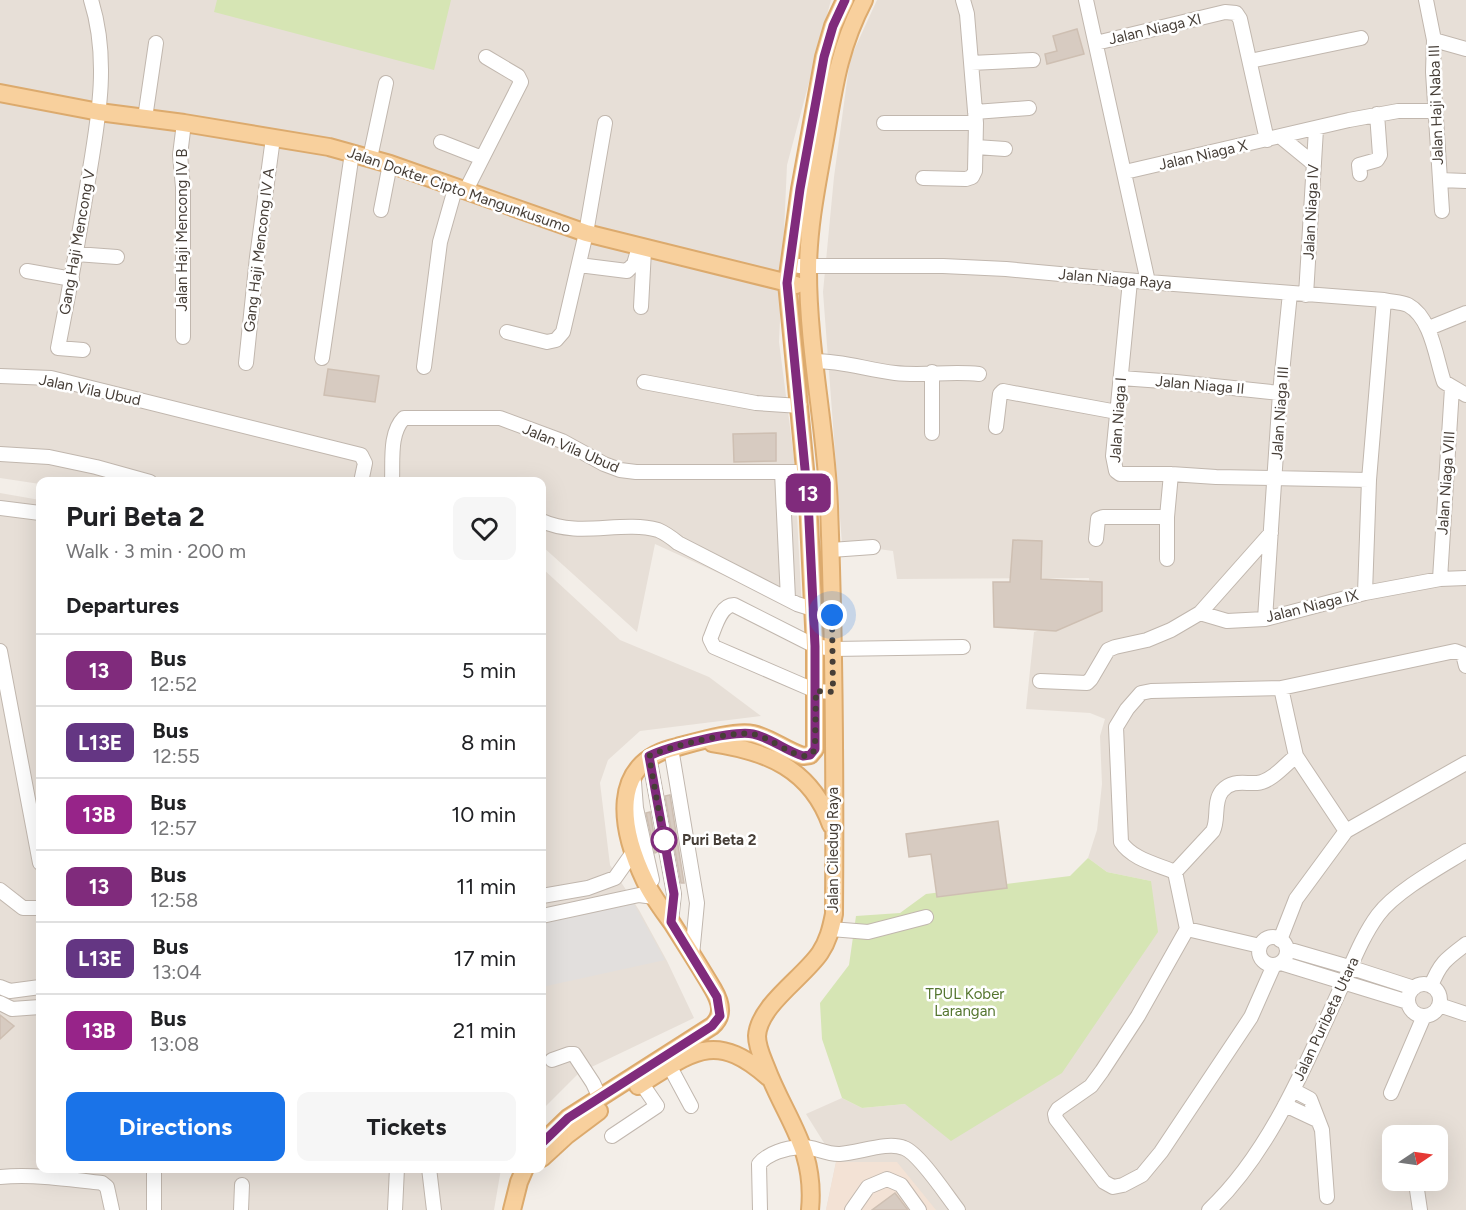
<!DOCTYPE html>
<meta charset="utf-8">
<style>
body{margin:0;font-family:Figtree,sans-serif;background:#f6f6f6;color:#202124;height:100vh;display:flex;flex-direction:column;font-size:22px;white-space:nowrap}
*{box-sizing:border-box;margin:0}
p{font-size:20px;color:#757577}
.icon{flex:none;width:33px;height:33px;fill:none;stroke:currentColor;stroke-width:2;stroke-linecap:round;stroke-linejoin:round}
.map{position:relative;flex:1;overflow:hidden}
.panel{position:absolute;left:36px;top:477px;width:510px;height:696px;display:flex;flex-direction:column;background:#fff;border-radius:12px;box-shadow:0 6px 24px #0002}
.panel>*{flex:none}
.badge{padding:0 12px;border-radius:9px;font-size:21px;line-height:39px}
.needle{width:39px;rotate:77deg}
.fabs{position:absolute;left:1382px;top:1125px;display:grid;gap:12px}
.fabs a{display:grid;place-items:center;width:66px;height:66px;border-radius:12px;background:#fff;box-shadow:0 6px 24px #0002;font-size:30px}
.you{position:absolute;width:30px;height:30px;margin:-15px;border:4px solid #fff;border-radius:50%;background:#1a73e8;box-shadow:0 0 0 9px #1a73e833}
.map>.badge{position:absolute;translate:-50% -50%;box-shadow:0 0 0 3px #fff}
h2{padding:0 30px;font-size:22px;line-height:54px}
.round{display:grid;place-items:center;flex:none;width:63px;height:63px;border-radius:12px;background:#f6f6f6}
.overview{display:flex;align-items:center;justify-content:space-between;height:102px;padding:0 30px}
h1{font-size:28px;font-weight:700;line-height:45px}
.cta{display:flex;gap:12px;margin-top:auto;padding:12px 30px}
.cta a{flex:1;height:69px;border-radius:12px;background:#1a73e8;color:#fff;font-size:24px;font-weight:700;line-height:69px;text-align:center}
.cta a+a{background:#f6f6f6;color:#202124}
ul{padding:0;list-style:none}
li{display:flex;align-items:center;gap:18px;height:72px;padding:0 30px;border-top:2px solid #e0e0e0}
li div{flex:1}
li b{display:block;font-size:22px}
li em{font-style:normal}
li .badge{min-width:66px;font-weight:700;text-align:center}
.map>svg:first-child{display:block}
.residential{fill:#e7dfd7;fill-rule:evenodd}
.commercial{fill:#f3e2d5}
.green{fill:#d6e5b4}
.parking{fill:#e2dfdd}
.building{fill:#d7cbc1;stroke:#cebfb2;stroke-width:1.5}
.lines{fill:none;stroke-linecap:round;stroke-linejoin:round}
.minor-casing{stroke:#c1b7ae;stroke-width:16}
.major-casing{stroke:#dcaa6d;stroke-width:20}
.minor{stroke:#fff;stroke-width:14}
.major{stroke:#f8d09d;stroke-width:16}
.line-casing{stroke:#fff;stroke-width:14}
.line{stroke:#802b7c;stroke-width:9}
.walk{stroke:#463e37;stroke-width:6;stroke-dasharray:0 10.8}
.stop-dot{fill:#fff;stroke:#802b7c;stroke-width:3}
.labels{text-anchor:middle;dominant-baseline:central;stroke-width:5;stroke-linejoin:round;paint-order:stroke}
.street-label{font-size:15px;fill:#463e37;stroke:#fff}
.stop-label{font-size:15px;font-weight:bold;fill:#463e37;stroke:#fff;text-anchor:start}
.park-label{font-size:15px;fill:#54752e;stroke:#fff}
</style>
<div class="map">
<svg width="1466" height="1210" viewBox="0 0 1466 1210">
<rect width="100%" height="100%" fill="#f3eee8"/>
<path class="residential" d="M0 0H831L787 165 779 342 794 458 802 611 655 544 637 632 542 546V482H40V484L0 478Z
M877 0H1466V1210H826L836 1162 806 1114 842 1098 862 1108 905 1104 1151 881 1107 872 1088 858 1097 830 1102 784 1100 736 1105 719 1090 713 1026 709 1034 632 1093 613 1089 578 897 579 893 551 842 544 823 292 834 177 850 59ZM1392 1136H1437V1180H1392Z
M0 493 40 500V1168L501 1169 494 1210H0Z
M542 568 620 640 709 677 761 716 640 731 608 760 600 783 610 865 639 910 667 961 694 1018 579 1073 542 1110Z"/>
<path class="commercial" d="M836 1162H897L936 1210H826Z"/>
<path class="green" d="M217 0H451L434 70 214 12Z
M1088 858 1107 872 1151 881 1158 932 1062 1073 951 1141 905 1104 862 1108 842 1098 822 1039 820 1003 849 965 856 916 900 913 926 894 1070 876Z"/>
<path class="parking" d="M634 904 665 960 542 987V922Z"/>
<path class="building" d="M1077 29 1084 54 1047 64 1045 54 1057 51 1053 36Z
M328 369 379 376 375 402 324 395Z
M776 433V461L734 462 733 434Z
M1013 540 1042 541 1041 579 1102 582V611L1056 631 994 627 993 582H1010Z
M670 795 684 883H681L665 796Z
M650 812 657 852 655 853 646 813Z
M998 821 1007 888 937 897 931 854 909 857 906 834Z
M0 1015 14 1026 0 1039Z
M895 1193 908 1210H872Z"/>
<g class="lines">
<g class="minor-casing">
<path id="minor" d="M1086 0 1148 282
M1426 0 1434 40 1433 72 1442 211
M1434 40 1466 49
M1096 43 1225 12 1236 13 1240 19 1267 140
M1250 61 1361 38
M971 63 1033 60
M975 112 1029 108
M145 118 156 43
M884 123H976
M1281 137 1314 164
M441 142 482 158
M976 147 1005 149
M370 158 386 83
M1125 172 1349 120 1398 111H1435
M1360 174 1359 165 1377 160 1380 155 1377 114
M923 178 966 179 972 177 975 171 976 123 967 14 963 0
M1440 180 1466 181
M465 192 521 82 518 76 486 57
M381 210 390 164
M76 254 117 257
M579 265 627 271 634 264 639 247
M799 266H943L1006 269 1148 282 1384 300C1392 302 1401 302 1408 305 1432 318 1436 359 1444 382L1466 395
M27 271 72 279
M1130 281 1113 456 1116 471 1120 474H1171L1216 477 1369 480
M1306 295 1316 129
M641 307 644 250
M1429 328 1466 313
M507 332 547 342 556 340 563 332 586 233 605 123
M183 337V187L180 155 184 123
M83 350 58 348C69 292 79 237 88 181 98 121 110 60 91 0
M322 358 352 153
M815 361C843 361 868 370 895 373 923 376 951 371 979 374
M246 363 257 257 273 138
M424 367 440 242 455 189
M932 372V433
M0 376 51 378 361 455 365 463 361 482
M1121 378 1176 382 1280 393
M644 382 756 403 800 406
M996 427 1000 394 1003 391 1117 412
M0 454 49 457 96 467 150 482
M782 472 788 599
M392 482C393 461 389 433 404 418H500L562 441 604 464 620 470 636 472H806
M0 508 40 513
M542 521C579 538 621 520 658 530 665 533 672 538 678 543L797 604 832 615
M1096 539 1098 519 1103 517H1167
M831 550 873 547
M1167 559V517L1171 474
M1440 579 1452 388
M1365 593 1369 480 1384 300
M1200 613 1227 621 1265 619 1365 593 1440 579 1466 578
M1265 619 1280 393 1290 293
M0 651 40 863
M1040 681 1087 683 1091 679 1108 650 1115 647 1147 640 1171 630 1200 613 1271 533
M1281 688 1296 756 1346 831
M833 692 816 691 714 647 710 639C715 628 720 605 734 605L815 646 833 649 963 647
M671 748 697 903 692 955
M649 756 674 894 671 922
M634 782 636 808 652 880
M1175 872 1213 831C1219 819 1213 802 1222 791 1232 779 1245 784 1257 783 1271 782 1285 765 1296 756
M0 890 23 908H40
M542 896 588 888 615 878 634 851
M542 916 639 895 654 897
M831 929 868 932 926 917
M1187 929 1175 872C1156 864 1132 859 1121 842L1116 727 1127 709 1141 693 1151 691 1281 688 1455 651 1463 654 1466 666
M1259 951a14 14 0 1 1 28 0a14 14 0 1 1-28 0Z
M1280 940 1296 899 1346 831 1466 763
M1260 946 1187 929 1138 1016 1102 1071 1091 1086 1058 1109 1055 1114 1056 1119 1104 1182 1113 1187 1123 1185 1142 1175 1161 1152 1251 1017 1274 965
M1287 949 1349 967 1414 988
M1281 963 1408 1002
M1408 1000a16 16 0 1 1 32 0a16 16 0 1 1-32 0Z
M1431 986C1440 963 1446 959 1466 944
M0 987 10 991 40 987
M0 1003 12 1009 40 1007
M1439 1005 1466 1014
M552 1060 569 1054H574L593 1083 600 1098
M670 1067 691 1106
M1293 1090 1310 1099 1322 1130 1327 1197
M1391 1093 1424 1016
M1285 1105 1317 1120
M612 1136 657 1106 642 1084
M429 1168 434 1210
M0 1177C34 1174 68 1179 102 1183L107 1187 112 1210
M1416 1183 1420 1210
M154 1210V1168
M241 1210 242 1185
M395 1210 397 1168
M760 1210 759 1164C768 1153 786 1148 800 1147 811 1145 826 1155 840 1154 859 1153 887 1141 904 1148 919 1153 947 1196 958 1210
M852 1210 868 1187 887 1179 901 1185 919 1210
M1209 1210C1269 1154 1305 1066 1339 992 1351 967 1361 938 1378 915 1396 891 1440 867 1466 851"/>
</g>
<g class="major-casing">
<path id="major" d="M0 93 99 112 184 123 329 147 390 164 586 233 796 285
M712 743C767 751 811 769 831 825
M638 1086C691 1053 714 1029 768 1077
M542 1143 568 1118 712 1026C725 1015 720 1001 713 989 700 967 686 945 672 923 662 909 652 896 645 881 621 831 607 762 677 747 696 742 735 730 753 734 771 738 786 751 803 756L810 755 815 749V646L808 500 787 283 800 189 824 57 833 26 845 0
M542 1158 567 1135 599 1111
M512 1210 519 1182 525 1168
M810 1210C816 1149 786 1120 766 1067 762 1057 757 1047 757 1036 759 1005 803 978 820 953 828 941 831 929 834 914 835 778 834 642 829 506 826 428 808 350 808 271 808 223 819 175 827 128 835 80 841 44 864 0"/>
</g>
<use href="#minor" class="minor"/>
<use href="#major" class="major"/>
</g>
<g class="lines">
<g class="line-casing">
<path id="line" d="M542 1143 568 1118 712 1026 720 1016 717 997 671 922 674 894 649 756C667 747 733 730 753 734 771 738 786 751 803 756L810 755 815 749V646L808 500 787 283 800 189 824 57 833 26 845 0"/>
</g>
<use href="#line" class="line"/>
<path class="walk" d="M664 840 649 756C667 747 734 730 753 734 769 737 792 756 805 756 810 756 813 753 815 749L816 691 833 692 832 615"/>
</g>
<circle class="stop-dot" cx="664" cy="840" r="12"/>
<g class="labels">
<g class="street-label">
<text transform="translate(1155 29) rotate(-13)">Jalan Niaga XI</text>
<text transform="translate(1436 105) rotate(-92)">Jalan Haji Naba III</text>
<text transform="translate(1203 155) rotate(-13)">Jalan Niaga X</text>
<text transform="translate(459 190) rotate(19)">Jalan Dokter Cipto Mangunkusumo</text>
<text transform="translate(1311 212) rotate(-87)">Jalan Niaga IV</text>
<text transform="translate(182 230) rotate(-90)">Jalan Haji Mencong IV B</text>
<text transform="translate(77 242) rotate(-80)">Gang Haji Mencong V</text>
<text transform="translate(259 250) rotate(-83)">Gang Haji Mencong IV A</text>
<text transform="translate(1115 279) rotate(5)">Jalan Niaga Raya</text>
<text transform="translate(1200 385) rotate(5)">Jalan Niaga II</text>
<text transform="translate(90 390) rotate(12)">Jalan Vila Ubud</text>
<text transform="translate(1280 413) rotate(-86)">Jalan Niaga III</text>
<text transform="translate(1118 420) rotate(-86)">Jalan Niaga I</text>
<text transform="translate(571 448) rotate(23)">Jalan Vila Ubud</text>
<text transform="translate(1446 483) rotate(-86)">Jalan Niaga VIII</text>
<text transform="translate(1312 606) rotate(-14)">Jalan Niaga IX</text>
<text transform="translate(833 850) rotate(-90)">Jalan Ciledug Raya</text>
<text transform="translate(1326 1019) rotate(-65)">Jalan Puribeta Utara</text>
</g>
<g class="stop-label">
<text x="682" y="840">Puri Beta 2</text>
</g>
<g class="park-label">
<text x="965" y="994">TPUL Kober<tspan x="965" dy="17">Larangan</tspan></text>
</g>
</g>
</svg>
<div class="fabs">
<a><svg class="needle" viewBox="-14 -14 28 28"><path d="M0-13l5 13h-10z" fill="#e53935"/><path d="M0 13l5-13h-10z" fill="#757577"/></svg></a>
</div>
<div class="you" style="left:832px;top:615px"></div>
<b class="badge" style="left:808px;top:493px;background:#802b7c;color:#fff">13</b>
<section class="panel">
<div class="overview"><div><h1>Puri Beta 2</h1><p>Walk · 3 min · 200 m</p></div><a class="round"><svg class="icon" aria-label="heart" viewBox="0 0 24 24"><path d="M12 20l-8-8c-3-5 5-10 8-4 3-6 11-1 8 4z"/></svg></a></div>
<h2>Departures</h2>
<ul>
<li><span class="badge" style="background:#802b7c;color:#fff">13</span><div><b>Bus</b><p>12:52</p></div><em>5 min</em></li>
<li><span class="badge" style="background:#643683;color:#fff">L13E</span><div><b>Bus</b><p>12:55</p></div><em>8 min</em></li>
<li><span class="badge" style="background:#972489;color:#fff">13B</span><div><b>Bus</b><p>12:57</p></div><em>10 min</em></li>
<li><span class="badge" style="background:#802b7c;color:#fff">13</span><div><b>Bus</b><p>12:58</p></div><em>11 min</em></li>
<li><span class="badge" style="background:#643683;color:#fff">L13E</span><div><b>Bus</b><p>13:04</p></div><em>17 min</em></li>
<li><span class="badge" style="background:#972489;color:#fff">13B</span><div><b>Bus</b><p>13:08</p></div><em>21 min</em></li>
</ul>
<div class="cta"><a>Directions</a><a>Tickets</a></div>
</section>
</div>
